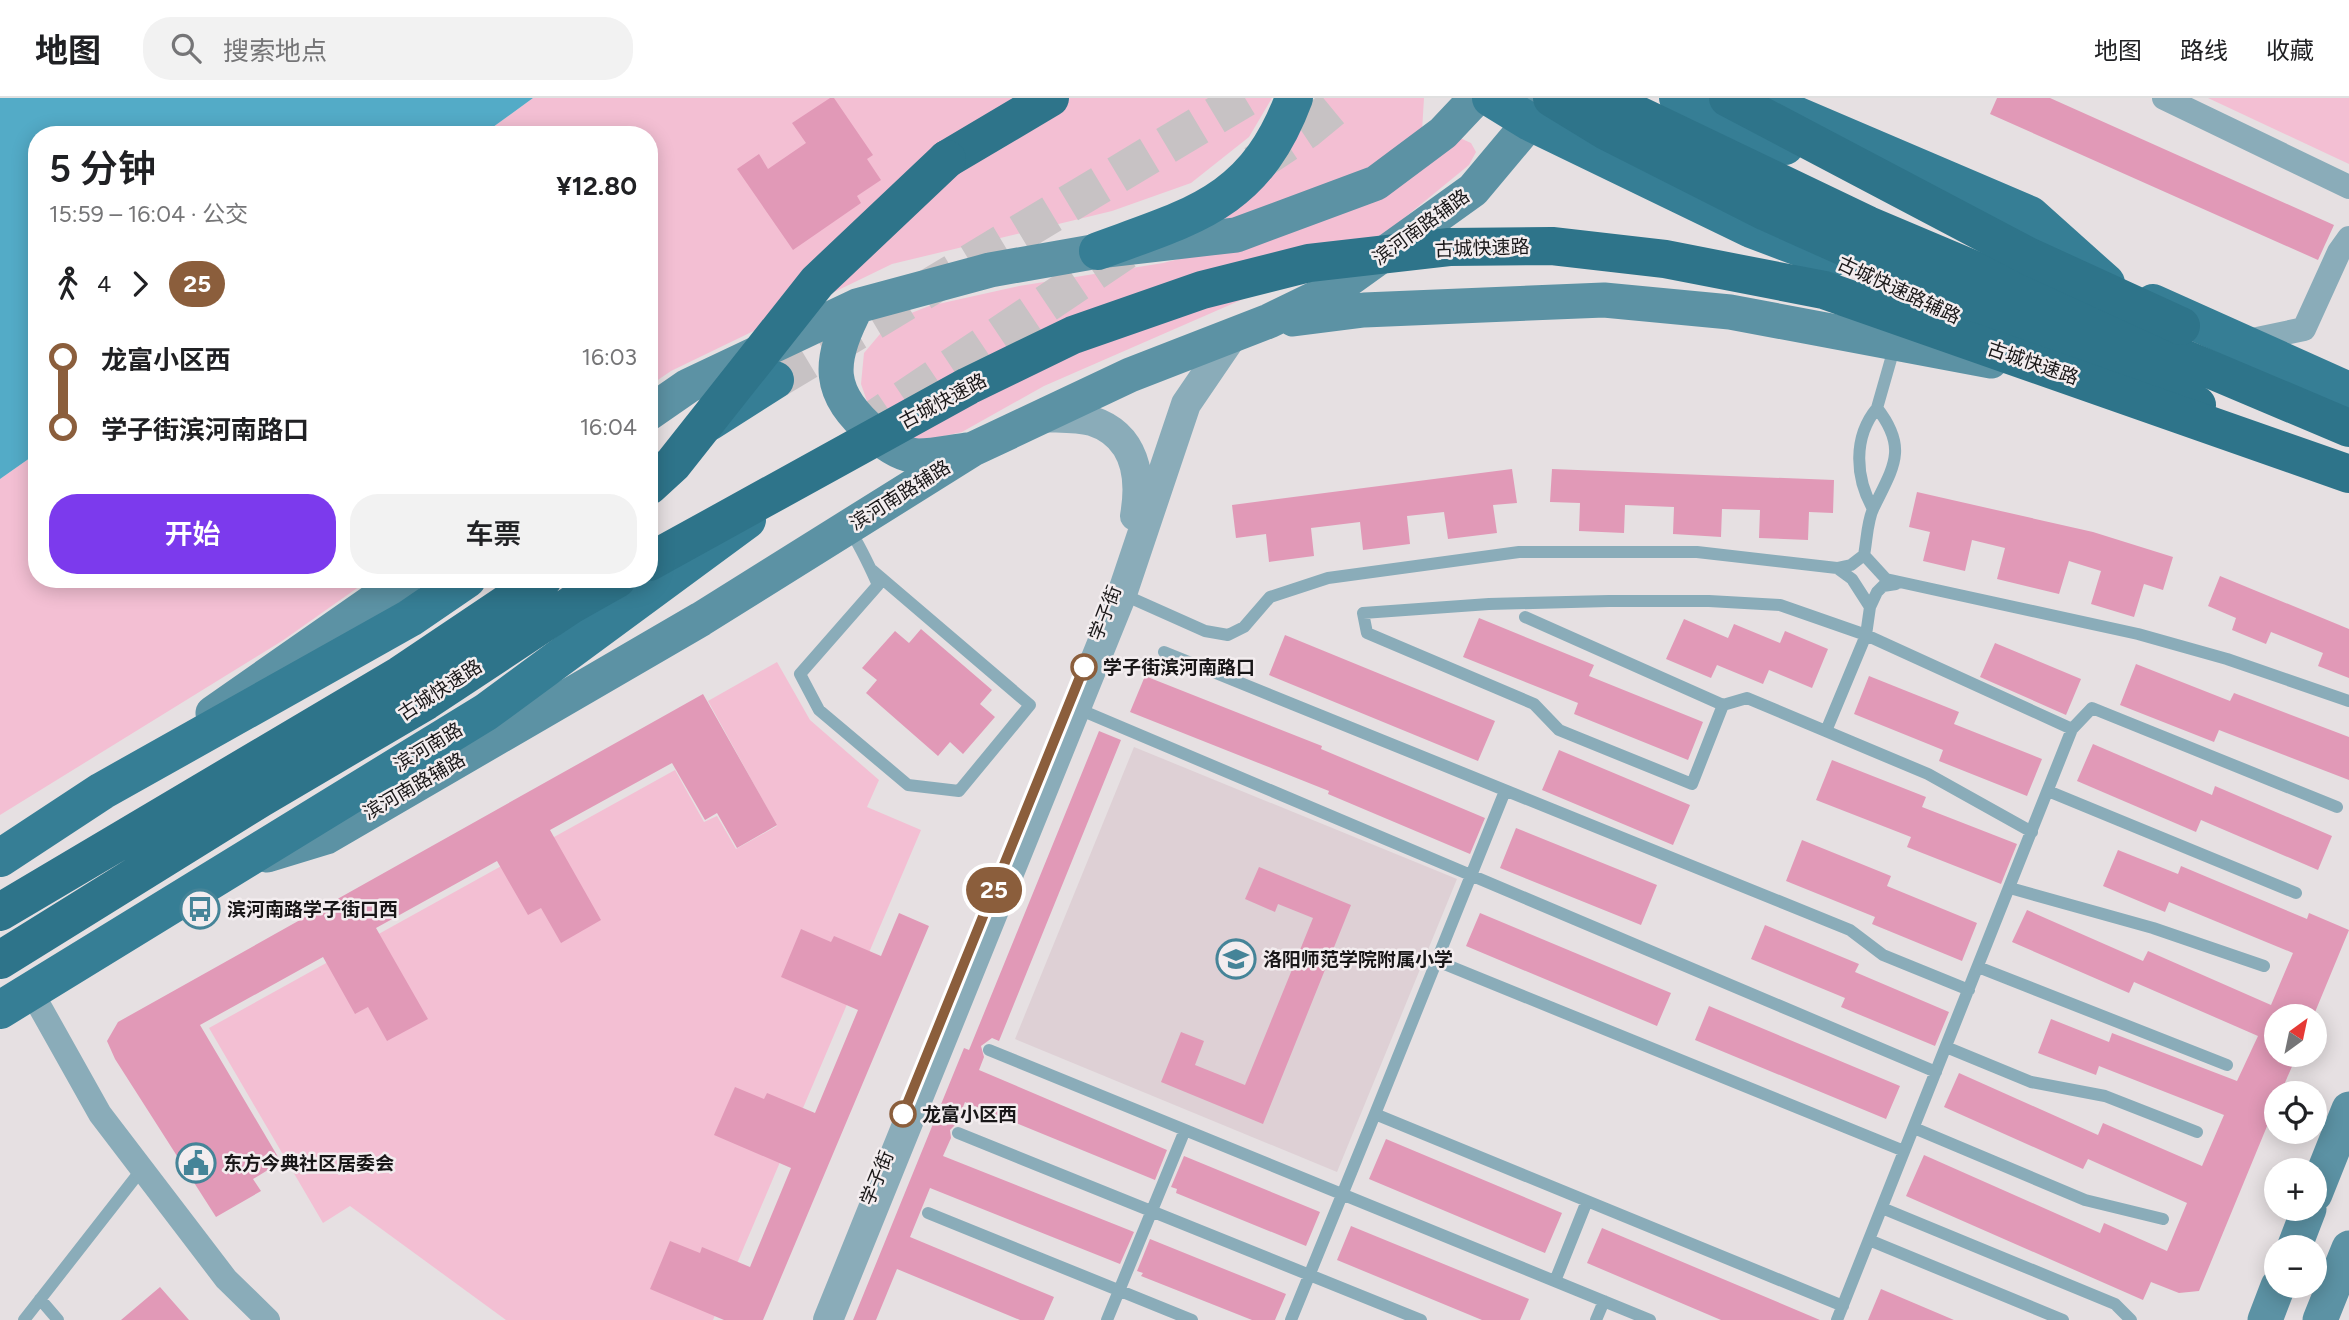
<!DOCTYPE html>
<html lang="zh">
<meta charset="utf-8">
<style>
body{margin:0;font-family:Figtree,"Noto Sans SC",sans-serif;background:#f2f2f2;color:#202124;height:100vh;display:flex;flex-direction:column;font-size:26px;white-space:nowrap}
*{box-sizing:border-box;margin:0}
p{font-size:23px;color:#757577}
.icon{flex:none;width:38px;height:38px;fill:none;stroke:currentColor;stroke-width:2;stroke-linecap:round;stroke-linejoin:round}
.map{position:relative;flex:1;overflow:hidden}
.drawer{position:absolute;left:28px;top:28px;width:630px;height:462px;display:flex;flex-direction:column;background:#fff;border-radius:28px;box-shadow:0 4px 18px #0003}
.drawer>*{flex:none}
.badge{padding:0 14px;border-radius:23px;font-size:24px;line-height:46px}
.needle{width:46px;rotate:33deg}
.fabs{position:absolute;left:2264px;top:906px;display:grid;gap:14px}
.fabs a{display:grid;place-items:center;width:63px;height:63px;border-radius:50%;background:#fff;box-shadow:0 4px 18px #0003;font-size:35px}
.map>.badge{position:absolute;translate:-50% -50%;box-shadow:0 0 0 4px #fff}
.legs{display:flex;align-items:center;gap:10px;height:77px;padding:0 21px;font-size:23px}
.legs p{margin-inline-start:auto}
.headline{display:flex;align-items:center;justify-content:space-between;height:119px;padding:0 21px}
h1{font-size:38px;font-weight:600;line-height:52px}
.action{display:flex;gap:14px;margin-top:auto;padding:14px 21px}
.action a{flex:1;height:80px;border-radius:28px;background:#7c3aed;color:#fff;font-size:28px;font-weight:600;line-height:80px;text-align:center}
.action a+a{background:#f2f2f2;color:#202124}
ul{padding:0 21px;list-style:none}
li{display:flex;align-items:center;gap:24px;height:70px;font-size:26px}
li i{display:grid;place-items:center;width:10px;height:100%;margin:0 9px;background:currentColor}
li i::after{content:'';width:18px;height:18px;margin:-9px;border:5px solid;border-radius:50%;background:#fff}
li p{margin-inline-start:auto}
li:first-child i{background:linear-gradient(#0000 50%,currentColor 0)}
li:last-child i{background:linear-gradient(currentColor 50%,#0000 0)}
header{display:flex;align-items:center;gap:42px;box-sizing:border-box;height:98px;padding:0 35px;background:#fff;border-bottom:2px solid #e0e0e0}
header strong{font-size:33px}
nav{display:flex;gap:38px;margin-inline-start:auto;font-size:24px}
.search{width:490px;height:63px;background:#f2f2f2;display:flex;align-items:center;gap:18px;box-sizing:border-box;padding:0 24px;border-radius:28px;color:#757577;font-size:26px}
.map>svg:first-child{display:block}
.built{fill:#ded0d5}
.green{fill:#f3bfd3}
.water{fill:#53abc7}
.building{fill:#e199b7}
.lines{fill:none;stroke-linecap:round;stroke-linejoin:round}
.primary-tunnel{stroke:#c7c2c4;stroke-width:38;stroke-dasharray:38 19;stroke-linecap:butt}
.service{stroke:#8aacb9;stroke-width:12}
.minor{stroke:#8aacb9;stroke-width:24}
.tertiary{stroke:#8aacb9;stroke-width:30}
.secondary{stroke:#5c92a4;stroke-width:35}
.primary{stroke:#367e95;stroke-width:38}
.trunk{stroke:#2e748a;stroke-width:38}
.trunk-bridge{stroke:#2e748a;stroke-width:38}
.line-1-casing{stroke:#fff;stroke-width:16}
.line-1{stroke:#8b5e3c;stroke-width:10}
.stop-1-dot{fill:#fff;stroke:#8b5e3c;stroke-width:3.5}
.labels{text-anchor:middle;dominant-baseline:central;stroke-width:5;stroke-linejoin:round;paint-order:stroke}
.street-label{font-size:19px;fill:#191718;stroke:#f3edef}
.stop-label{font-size:19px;font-weight:bold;fill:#191718;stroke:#f3edef;text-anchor:start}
.poi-label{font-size:19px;font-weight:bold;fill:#191718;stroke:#f3edef;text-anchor:start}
</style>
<header>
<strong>地图</strong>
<div class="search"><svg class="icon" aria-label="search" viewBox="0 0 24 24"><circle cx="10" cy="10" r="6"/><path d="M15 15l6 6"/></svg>搜索地点</div>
<nav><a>地图</a><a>路线</a><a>收藏</a></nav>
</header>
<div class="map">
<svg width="2349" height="1222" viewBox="0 0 2349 1222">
<rect width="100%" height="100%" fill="#e6e0e2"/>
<path class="built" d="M1134 649 1457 781 1337 1074 1015 941Z"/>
<path class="green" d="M533 0H1272L1249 39 1191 85 1112 113 892 166 671 273 649 288V37H482Z
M1317 0H1424L1422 33C1409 43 1396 54 1383 63 1326 98 1257 113 1194 131L1276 71 1313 13Z
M2208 0H2349V66Z
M1460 40 1471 45 1476 54 1469 67 1376 143 1044 288 962 334 917 344 869 309 861 286 864 255 891 223 929 208 1019 188 1163 165 1277 136Z
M37 355V481H370L282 543 0 717V381Z
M777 564 810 622 879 682 867 709 921 732 713 1222H506L350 1108 323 1125 209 930 675 672 704 724 717 718 736 751 777 728 708 603Z"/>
<path class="water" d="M0 0H533L482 37H37V355L0 381Z"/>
<path class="building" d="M830 0H834L873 57 867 61 881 82 857 98 861 105 793 152 737 71 759 56 768 71 806 45 792 25Z
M1997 0H2050L2334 127 2318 162 1990 16Z
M1512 371 1517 405 1493 407 1497 435 1448 441 1444 414 1407 418 1410 446 1363 452 1360 424 1311 430 1314 458 1269 464 1266 436 1236 440 1232 407Z
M1552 371 1834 382 1833 415 1809 414 1808 442 1759 440 1760 412 1722 411 1721 439 1673 436 1674 409 1625 407 1624 435 1579 433 1580 405 1550 404Z
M1917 394 2093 434 2173 459 2163 492 2144 486 2134 519 2091 506 2101 473 2069 463 2059 496 1997 481 2005 450 1972 442 1965 473 1923 463 1930 434 1909 429Z
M2220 478 2349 531V580L2318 568 2323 555 2271 534 2266 546 2232 532 2236 520 2208 508Z
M1479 520 1594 567 1589 578 1703 624 1688 662 1574 616 1578 605 1463 559Z
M1684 521 1728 540 1734 526 1780 545 1785 533 1828 551 1812 590 1769 572 1763 586 1717 567 1711 580 1666 561Z
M921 531 992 592 980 606 995 619 963 656 950 644 938 658 866 595 877 582 862 570 895 533 909 545Z
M1285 537 1495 623 1478 663 1269 577Z
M1995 545 2081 581 2066 617 1980 579Z
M2136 566 2230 603 2234 595 2349 639V682L2219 632 2214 644 2120 607Z
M1145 578 1322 648 1321 651 1485 720 1470 756 1328 696 1329 693 1130 614Z
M1869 578 1959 614 1954 626 2042 661 2027 698 1939 663 1943 652 1854 616Z
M703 596 777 727 737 750 717 715 705 722 672 665 550 732 601 822 561 845 541 810 528 817 497 763 376 830 428 921 387 943 368 909 355 916 323 859 200 927 281 1064 253 1081 261 1093 216 1119 115 961 107 943 118 924Z
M1099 633 1121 642 999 943 992 940 981 948 984 959 979 972 1167 1052 1155 1082 965 1004 956 1026 950 1032 951 1040 943 1058 1134 1134 1120 1166 930 1090 910 1139 1054 1199 1044 1222H1020L897 1171 876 1222H853L964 950 969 952Z
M2093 646 2212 697 2215 688 2332 738 2318 772 2201 722 2196 734 2077 683Z
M1559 652 1690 707 1673 747 1542 692Z
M1832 662 1926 699 1922 709 2017 746 2001 786 1907 749 1911 739 1816 702Z
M1516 730 1657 787 1641 827 1500 770Z
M1802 742 1891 778 1887 788 1977 825 1962 863 1872 826 1875 819 1786 783Z
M2118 752 2178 776 2181 768 2307 821 2309 815 2349 832 2313 919H2277V957H2297L2280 996H2277V1004L2199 1193 2179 1195 2151 1184 2143 1202 1906 1098 1924 1057 2100 1135 2104 1125 2167 1153 2187 1105 2088 1061 2083 1071 1944 1009 1959 975 2098 1037 2103 1025 2202 1068 2224 1017 2099 968 2096 977 2038 955 2051 921 2109 944 2112 935 2237 983 2258 938 2134 884 2129 895 2012 844 2027 812 2143 863 2148 853 2271 907 2293 855 2169 804 2165 814 2103 788Z
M1259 769 1351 807 1263 1026 1161 984 1181 934 1204 943 1195 967 1245 987 1313 820 1278 806 1275 814 1245 801Z
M899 815 929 828 763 1222H724L650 1191 670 1143 700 1155 702 1149 750 1169 791 1070 714 1037 735 989 764 1001 767 995 815 1015 858 912 781 879 801 831 831 844 834 838 881 858Z
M1480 815 1671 895 1657 928 1466 848Z
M1765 827 1859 866 1855 874 1949 914 1935 948 1841 909 1845 900 1751 861Z
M1709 908 1900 988 1886 1021 1695 942Z
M1386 1041 1562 1115 1545 1155 1369 1081Z
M1184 1058 1320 1114 1306 1148 1176 1095 1177 1091 1171 1089Z
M1351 1128 1529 1201 1520 1222H1482L1337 1162Z
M1602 1130 1820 1222H1721L1587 1165Z
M1150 1141 1286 1196 1275 1222H1252L1141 1178 1143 1175 1137 1173Z
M160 1189 189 1222H121Z
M1881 1191 1954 1222H1868Z"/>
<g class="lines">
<path class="primary-tunnel" d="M1255 66 1306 32 1345 0
M775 282 1245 0
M857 333 1141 142"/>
<path class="service" d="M1877 310 1895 247
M849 431C861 449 869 467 878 487L800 576 819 612 908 687 959 693 1030 607 872 472
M1864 457C1867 442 1867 422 1874 409 1894 368 1908 350 1877 310 1853 339 1855 379 1873 411
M1837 470 1852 481 1870 509
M1122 496 1205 533 1228 537 1244 529 1270 499 1328 480 1519 454H1697L1837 470 1851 467 1864 457 1886 481 2138 536 2227 561 2349 603
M1525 519 1723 607 1747 600 1928 676 2032 734
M1164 554 1850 832 1883 857 1969 892
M1723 607 1692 686 1559 632 1534 606 1367 535 1363 515 1489 506 1609 503H1709L1780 507 1866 537 2072 631 2092 610 2337 709
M1076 610 1936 974
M1826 633 1866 537 1870 509 1877 494 1883 488 1896 486
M2048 693 2296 795
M2010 790 2153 830 2264 868
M1437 863 1904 1053
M1978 869 2227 967
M1946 949 2031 984 2105 998 2197 1034
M989 952 1650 1222
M1375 1016 1505 693
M1914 1030 2085 1102 2163 1121
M958 1035 1421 1222
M1882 1110 2115 1206 2131 1222
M928 1115 1192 1222
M1869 1142 2063 1222
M1555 1183 1587 1103
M40 1201 58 1222
M24 1222 142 1071
M1107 1222 1185 1032
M1291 1222 1375 1016 1843 1208
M1596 1222 1604 1203
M1837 1222 2072 631"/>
<path class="minor" d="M2164 0 2349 89
M2243 244 2304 231 2339 154 2349 140
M31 893 100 1016 226 1181 268 1222"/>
<path class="tertiary" d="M1042 319C1057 320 1077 319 1092 323 1135 337 1142 378 1135 418
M828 1222 1122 496 1186 306 1233 237"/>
<path class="secondary" d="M857 208C827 264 826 295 875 336 887 347 901 357 918 358 933 358 951 354 966 352
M1293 221 1364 212 1604 202 1730 214 1991 263
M649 315 688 288 857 208 990 172 1098 153 1236 137 1376 85 1443 35 1476 0
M213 615 405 481
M267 757 326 739 701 521 973 351 1130 277 1269 223 1335 191 1473 92 1530 24 1544 1
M2315 1096 2349 1011
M2294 1150 2309 1111
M2265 1222 2278 1188
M2320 1222 2349 1150"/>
<path class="primary" d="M1491 0 1530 24 1751 131 1831 161
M1678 0 1785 48
M1777 9 2030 117 2106 185
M1098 153C1193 118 1255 105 1294 0
M2153 205 2349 293
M709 324 775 282
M0 760 102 693 410 520 467 481
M0 912 486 614 747 422"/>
<path class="trunk" d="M1552 0 1606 33 1766 114 2197 307
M1603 0 1868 127 2349 330
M947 61 1050 0
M0 814 400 577 543 481
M0 862 261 700 426 603 571 507 617 481"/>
<path class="trunk-bridge" d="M1728 0 2028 158 2181 228
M649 388 673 366 817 184 947 61
M649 464 968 288 1073 237 1202 192 1309 165 1449 149 1552 148 1665 161 1824 192 2349 376"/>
</g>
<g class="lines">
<g class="line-1-casing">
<path id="line-1" d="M903 1016 1084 569"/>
</g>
<use href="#line-1" class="line-1"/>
</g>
<defs>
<g id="bus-ring" transform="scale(2.0125)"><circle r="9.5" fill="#f3edef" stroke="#458498" stroke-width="1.5"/><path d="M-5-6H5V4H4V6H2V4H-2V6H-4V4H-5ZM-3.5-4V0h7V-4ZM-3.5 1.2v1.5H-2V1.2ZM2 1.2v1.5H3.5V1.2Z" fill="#458498"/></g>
<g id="school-ring" transform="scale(2.0125)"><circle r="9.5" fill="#f3edef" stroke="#458498" stroke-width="1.5"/><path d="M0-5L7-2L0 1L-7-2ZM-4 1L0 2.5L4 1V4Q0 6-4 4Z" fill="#458498"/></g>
<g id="civic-ring" transform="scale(2.0125)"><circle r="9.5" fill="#f3edef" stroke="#458498" stroke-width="1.5"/><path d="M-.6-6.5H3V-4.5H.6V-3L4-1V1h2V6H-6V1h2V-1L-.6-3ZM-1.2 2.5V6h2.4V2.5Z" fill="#458498"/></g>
</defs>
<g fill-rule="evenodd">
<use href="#bus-ring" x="200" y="811"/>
<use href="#school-ring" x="1236" y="861"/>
<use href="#civic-ring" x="196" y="1065"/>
</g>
<g class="stop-1-dot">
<circle cx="1084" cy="569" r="12"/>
<circle cx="903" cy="1016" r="12"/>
</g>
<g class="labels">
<g class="street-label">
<text transform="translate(1421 129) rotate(-36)">滨河南路辅路</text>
<text transform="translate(1482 150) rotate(-2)">古城快速路</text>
<text transform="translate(1899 192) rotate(25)">古城快速路辅路</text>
<text transform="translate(2033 265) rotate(19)">古城快速路</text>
<text transform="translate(943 303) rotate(-28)">古城快速路</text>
<text transform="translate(900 397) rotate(-32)">滨河南路辅路</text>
<text transform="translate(1105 515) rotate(-69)">学子街</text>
<text transform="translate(440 592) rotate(-33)">古城快速路</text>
<text transform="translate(428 649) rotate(-31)">滨河南路</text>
<text transform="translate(414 688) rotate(-30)">滨河南路辅路</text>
<text transform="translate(877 1080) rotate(-68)">学子街</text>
</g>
<g class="stop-label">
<text x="1103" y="569">学子街滨河南路口</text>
<text x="922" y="1016">龙富小区西</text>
</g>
<g class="poi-label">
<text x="227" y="811">滨河南路学子街口西</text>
<text x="1263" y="861">洛阳师范学院附属小学</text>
<text x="223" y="1065">东方今典社区居委会</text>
</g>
</g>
</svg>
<div class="fabs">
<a><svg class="needle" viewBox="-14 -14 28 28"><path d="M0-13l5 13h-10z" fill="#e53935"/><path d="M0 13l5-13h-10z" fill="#757577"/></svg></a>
<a><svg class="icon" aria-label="locate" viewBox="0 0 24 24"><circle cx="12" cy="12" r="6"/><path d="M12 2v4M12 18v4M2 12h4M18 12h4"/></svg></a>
<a>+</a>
<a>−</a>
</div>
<b class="badge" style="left:994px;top:792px;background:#8b5e3c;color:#fff">25</b>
<section class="drawer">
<div class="headline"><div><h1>5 分钟</h1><p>15:59 – 16:04 · 公交</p></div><b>¥12.80</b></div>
<div class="legs"><svg class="icon" aria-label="walk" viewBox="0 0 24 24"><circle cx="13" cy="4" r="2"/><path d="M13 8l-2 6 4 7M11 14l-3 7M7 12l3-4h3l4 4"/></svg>4<svg class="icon" aria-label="forward" viewBox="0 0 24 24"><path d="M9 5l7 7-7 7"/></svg><b class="badge" style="background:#8b5e3c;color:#fff">25</b></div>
<ul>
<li><i style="color:#8b5e3c"></i><b>龙富小区西</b><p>16:03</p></li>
<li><i style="color:#8b5e3c"></i><b>学子街滨河南路口</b><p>16:04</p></li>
</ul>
<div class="action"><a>开始</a><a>车票</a></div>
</section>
</div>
